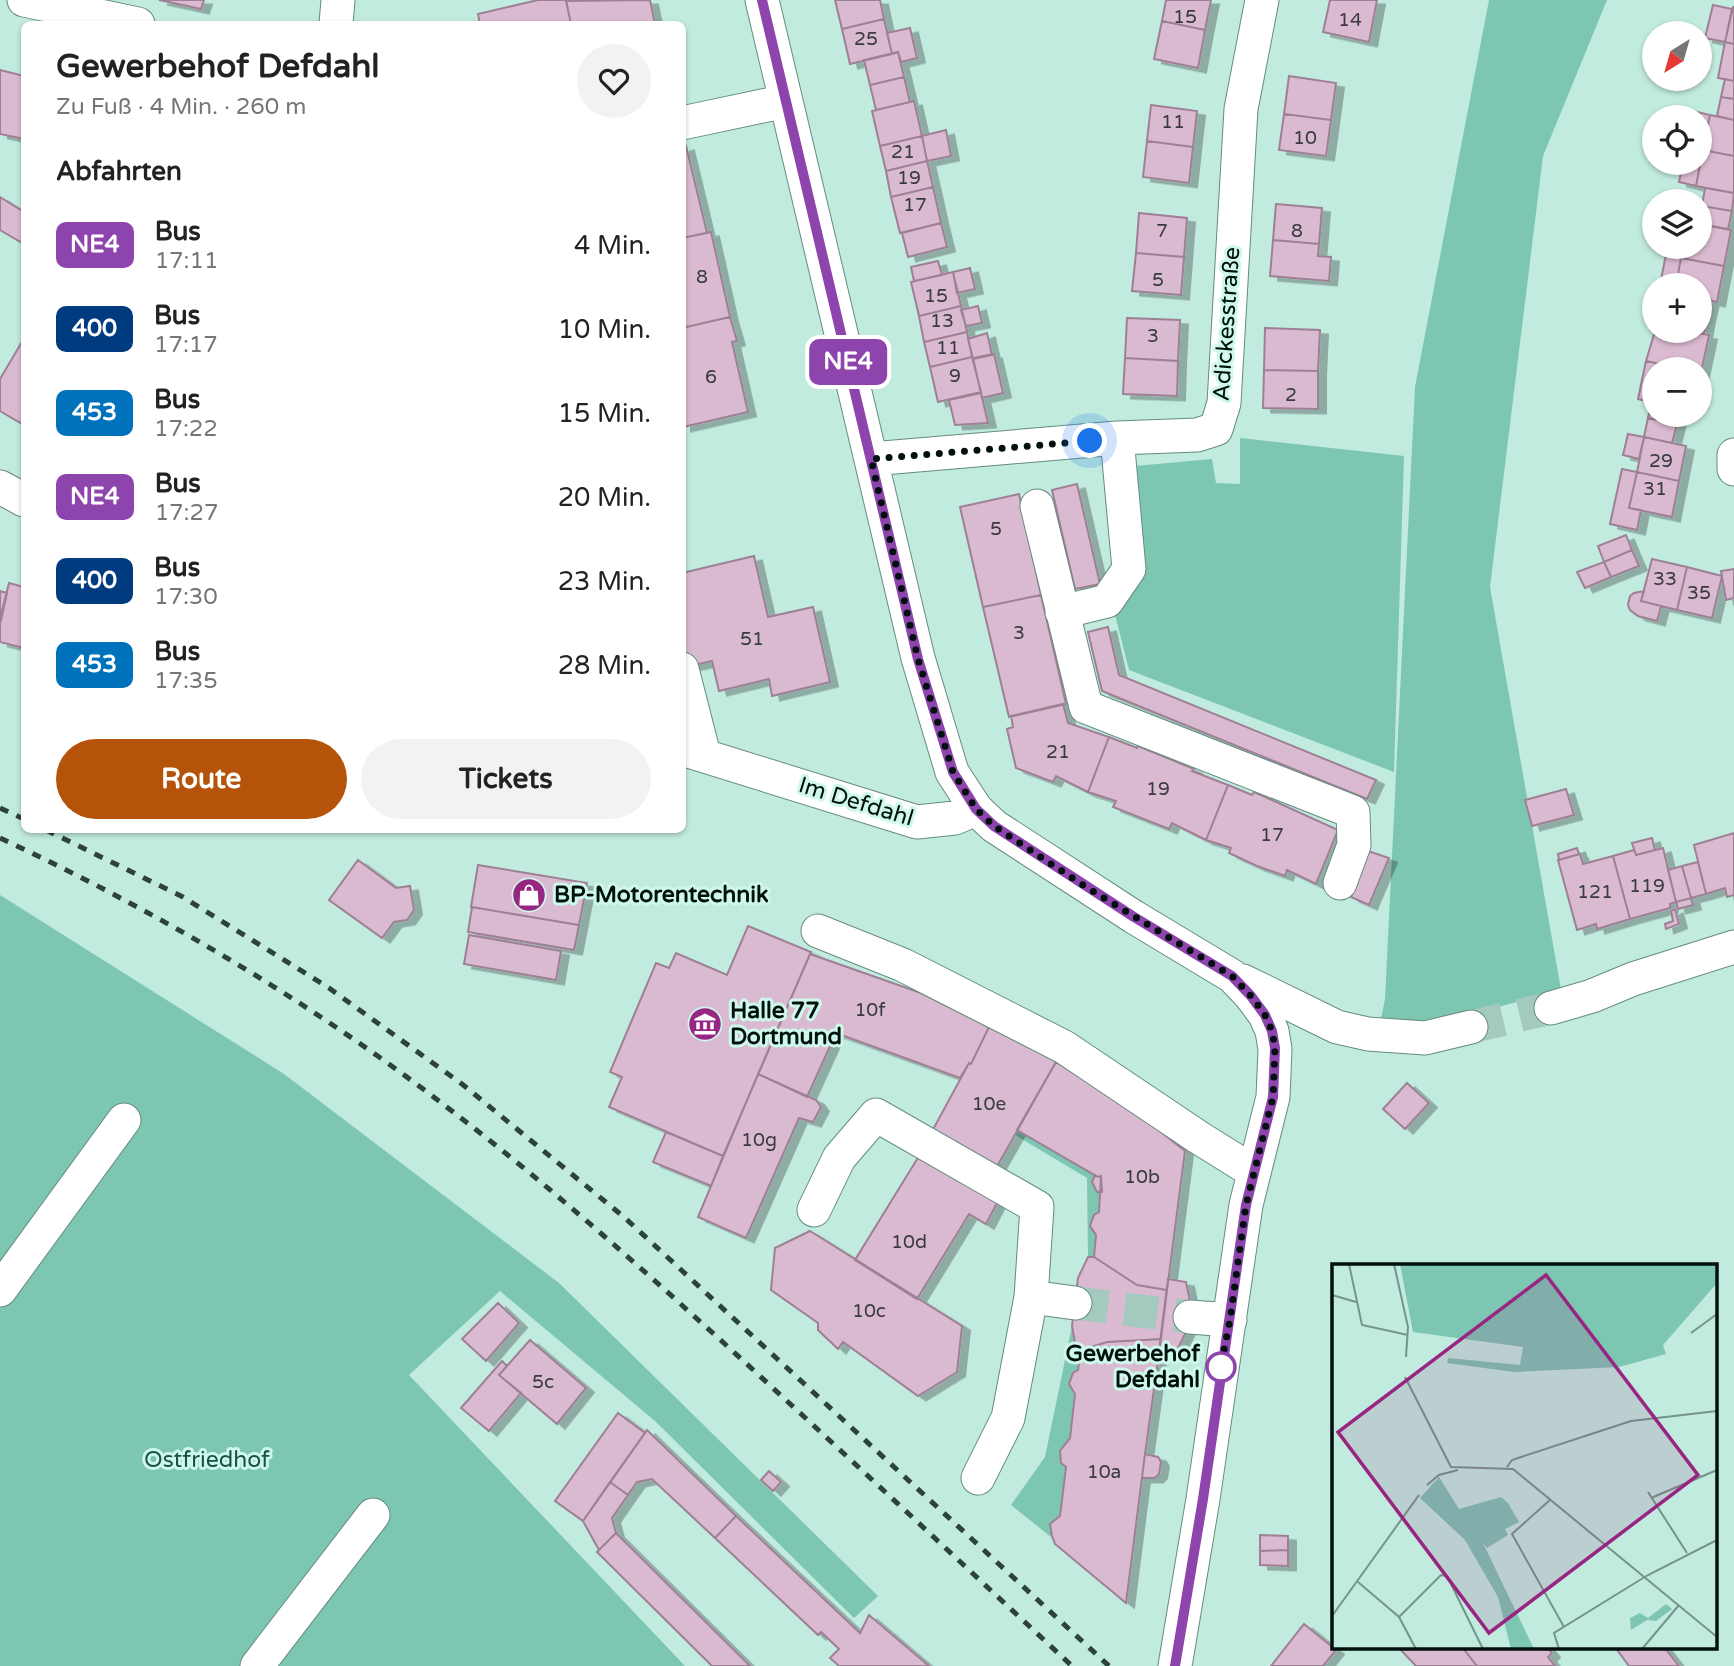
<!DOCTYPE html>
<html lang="de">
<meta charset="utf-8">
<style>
body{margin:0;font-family:"Varela Round",sans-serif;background:#f2f2f2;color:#222;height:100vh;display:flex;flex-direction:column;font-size:26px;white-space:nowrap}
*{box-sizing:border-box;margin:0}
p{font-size:23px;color:#767676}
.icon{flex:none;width:38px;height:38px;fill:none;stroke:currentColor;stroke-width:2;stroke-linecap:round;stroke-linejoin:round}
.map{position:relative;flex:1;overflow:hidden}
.details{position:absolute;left:21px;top:21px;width:665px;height:812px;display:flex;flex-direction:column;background:#fff;border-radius:10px;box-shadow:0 2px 5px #0004}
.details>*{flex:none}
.badge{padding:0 14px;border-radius:10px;font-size:24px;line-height:46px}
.needle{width:46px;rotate:217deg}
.buttons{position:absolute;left:1642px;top:21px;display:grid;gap:14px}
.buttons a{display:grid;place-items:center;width:70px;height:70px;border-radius:50%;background:#fff;box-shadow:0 2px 5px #0004;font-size:35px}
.you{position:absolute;width:35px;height:35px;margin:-18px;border:5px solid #fff;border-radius:50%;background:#1a73e8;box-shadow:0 0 0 10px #1a73e833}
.map>.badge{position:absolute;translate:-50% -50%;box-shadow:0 0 0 4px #fff}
h2{padding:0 35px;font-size:26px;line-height:63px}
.round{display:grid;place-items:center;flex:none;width:74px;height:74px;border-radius:37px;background:#f2f2f2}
.head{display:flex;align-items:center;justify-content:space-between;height:119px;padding:0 35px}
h1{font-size:33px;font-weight:800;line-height:52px}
.action{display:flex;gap:14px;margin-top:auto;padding:14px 35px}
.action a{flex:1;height:80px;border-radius:42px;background:#b45309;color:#fff;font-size:28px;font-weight:800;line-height:80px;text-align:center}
.action a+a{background:#f2f2f2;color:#222}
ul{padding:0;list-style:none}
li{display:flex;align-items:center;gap:21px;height:84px;padding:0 35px}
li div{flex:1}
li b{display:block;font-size:26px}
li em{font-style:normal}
li .badge{min-width:77px;font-weight:700;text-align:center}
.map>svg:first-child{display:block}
.green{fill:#7dc6b2}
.building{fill:#dabad0;stroke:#9e8095;stroke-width:2;filter:url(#shadow)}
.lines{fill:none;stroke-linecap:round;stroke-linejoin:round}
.minor-tunnel{stroke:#a4cabf;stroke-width:33;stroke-dasharray:33 17;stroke-linecap:butt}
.minor-casing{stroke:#658b81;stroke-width:35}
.minor{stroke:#fff;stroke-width:33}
.rail{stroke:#2d423c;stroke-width:5;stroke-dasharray:9 9;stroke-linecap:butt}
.line-casing{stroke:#fff;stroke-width:16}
.line{stroke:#8e44ad;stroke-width:10}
.walk{stroke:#03110e;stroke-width:7;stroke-dasharray:0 12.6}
.stop-dot{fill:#fff;stroke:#8e44ad;stroke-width:3.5}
.labels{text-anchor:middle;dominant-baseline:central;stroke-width:6;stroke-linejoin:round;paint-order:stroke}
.number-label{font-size:19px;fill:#393b3e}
.street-label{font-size:23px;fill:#03110e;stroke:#cef8eb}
.poi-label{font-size:23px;font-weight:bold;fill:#03110e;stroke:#cef8eb;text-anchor:start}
.stop-label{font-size:23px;font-weight:bold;fill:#03110e;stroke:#cef8eb;text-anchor:end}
.park-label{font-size:23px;fill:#195347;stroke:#cef8eb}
.inset-road{fill:none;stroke:#75948b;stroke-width:2}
.view{fill:#982582;fill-opacity:0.15;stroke:#982582;stroke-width:3.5}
.inset-edge{fill:none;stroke:#03110e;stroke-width:3.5}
</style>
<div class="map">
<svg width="1734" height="1666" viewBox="0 0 1734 1666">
<defs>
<filter id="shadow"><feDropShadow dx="8" dy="4.5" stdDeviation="0" flood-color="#0004"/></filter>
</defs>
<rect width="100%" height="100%" fill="#c1ebde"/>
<path class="green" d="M1489 0H1607L1543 156 1490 587 1561 990 1438 1023 1380 1024 1385 999 1415 387Z
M1240 438 1404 456 1394 772 1129 670 1114 611 1135 466 1212 459 1216 483 1240 484Z
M0 895 284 1074 559 1283 878 1596 854 1618 655 1421 500 1291 409 1375 685 1666H0Z
M1017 1130 1095 1175 1093 1182 1097 1192H1102L1099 1212 1094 1215 1090 1226 1096 1235 1094 1257H1088L1087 1178 1015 1135Z
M1072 1326 1076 1348 1081 1350 1078 1370 1073 1373 1069 1384 1075 1394 1070 1438 1060 1451 1061 1463 1066 1467 1060 1516 1050 1525 1052 1536 1056 1541 1011 1505 1045 1457Z"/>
<path class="building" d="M159 0H204L201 9Z
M538 0H566L571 24H480L478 14Z
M650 0 655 24H571L566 1Z
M835 0H880L884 19 842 29Z
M1166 0H1211L1205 30 1162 21Z
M1330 0H1377L1369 42 1323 32Z
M1713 5 1732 9 1725 42 1705 38Z
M1733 7H1734V44L1725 42Z
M884 19 892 54 850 64 842 29Z
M1162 21 1205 30 1198 68 1154 59Z
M910 28 917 58 901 62 898 52 892 54 887 33Z
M1725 42 1734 44V81L1718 78Z
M898 52 904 77 870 85 864 60Z
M0 70 24 76V139L0 134Z
M1289 76 1336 83 1331 120 1284 114Z
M904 77 910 102 876 110 870 85Z
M1725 79 1734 81V99L1721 97Z
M1721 97 1734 99V120L1717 116Z
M914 101 922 136 880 146 872 111Z
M1151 105 1197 111 1193 147 1147 141Z
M1693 111 1710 115 1703 149 1699 148V117H1692Z
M1284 114 1331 120 1326 156 1279 150Z
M1710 115 1734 120V156L1703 150Z
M946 130 951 156 927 161 922 136Z
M922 136 927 161 886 171 880 146Z
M1147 141 1193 147 1189 183 1143 177Z
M686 146 707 233 682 238V147Z
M1699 148 1703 149 1696 186 1679 182 1683 163H1699Z
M1703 150 1734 156V193L1696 186Z
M927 161 933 187 891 197 886 171Z
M933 187 941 223 900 233 891 197Z
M1705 188 1734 193 1732 211 1702 206Z
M0 197 24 212V244L0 230Z
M1276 204 1322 208 1319 244 1273 240Z
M1702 206 1732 211 1728 229 1699 224Z
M1139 213 1187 218 1184 257 1136 253Z
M941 223 947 247 908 257 902 233Z
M1699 224 1731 230 1724 266 1681 258 1683 247H1699Z
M711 232 730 317 682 328V238Z
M1273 240 1319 244 1318 256 1331 257 1329 281 1270 276Z
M1668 247H1683L1681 258 1666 254Z
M1136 253 1184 257 1181 295 1132 291Z
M1666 254 1681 258 1676 285H1660Z
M1681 258 1724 266 1717 302 1699 298V285H1676Z
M938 261 942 275 914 281 911 267Z
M970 268 975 289 957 293 953 272Z
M953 272 961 306 919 316 911 282Z
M1699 298 1711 300 1707 318 1699 317Z
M961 306 967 332 924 342 919 316Z
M978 306 982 323 966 326 961 310Z
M730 317 737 341 732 342 748 412 683 427 682 328Z
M1699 317 1707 318 1704 334 1688 331H1699Z
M1127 318 1180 320 1178 361 1125 358Z
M1265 328 1320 330 1318 371 1264 370Z
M1655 331H1688L1709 335 1701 373 1699 369H1683L1646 361Z
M967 332 972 357 930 367 924 342Z
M987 333 992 355 973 359 968 339Z
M23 340 24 341V425L0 411V379Z
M994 354 1003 393 982 398 973 358Z
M972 357 981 392 938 402 930 367Z
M1125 358 1178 361 1177 396 1123 394Z
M1646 361 1683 369H1654V405L1649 404 1650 402 1638 399Z
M1264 370 1318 371V409L1263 408Z
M981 393 988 423 955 425 949 400Z
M1651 404 1654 405V415H1679L1677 424 1648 418Z
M1648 418 1677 424 1672 443 1644 437Z
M1628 434 1644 437 1639 459 1623 455Z
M1644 437 1686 446 1679 481 1637 472Z
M1622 469 1637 472 1629 508 1641 510 1637 530 1610 524Z
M1637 472 1679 481 1672 517 1629 508Z
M1077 484 1100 584 1075 589 1052 490Z
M1019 494 1041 595 983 607 960 507Z
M1626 535 1632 550 1604 562 1598 546Z
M1632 550 1639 566 1611 577 1604 562Z
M754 556 768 617 813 607 830 682 772 696 769 679 719 691 712 661 682 668V585H684L682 573Z
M1652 559 1687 567 1677 610 1641 601Z
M1604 562 1611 577 1585 588 1577 572Z
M1687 567 1722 576 1712 618 1677 610Z
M1734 569V598L1726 600 1721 571Z
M9 583 24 587V648L0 642V619Z
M0 591 7 593 1 620 0 619Z
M1644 591 1641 601 1661 606 1657 621 1638 616 1630 610 1628 605 1630 596 1634 593Z
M1041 595 1066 704 1009 717 983 607Z
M1108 627 1119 675 1376 780 1367 799 1102 691 1088 632Z
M1063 704 1068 723 1109 737 1088 792 1056 776 1053 782 1016 768 1007 729 1013 727 1011 716Z
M1109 737 1137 748 1138 746 1194 769 1192 771 1228 785 1206 840 1172 823 1169 829 1113 807 1116 801 1088 792Z
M1228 785 1252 795 1254 792 1338 830 1316 884 1287 870 1285 876 1257 866 1229 853 1231 848 1206 840Z
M1566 789 1574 815 1532 826 1525 800Z
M1734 833V895L1727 897 1725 888 1706 894 1694 845Z
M1652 838 1655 850 1636 855 1632 843Z
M1577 848 1579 854 1559 860 1558 854Z
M1663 848 1676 902 1670 904V908L1630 919 1613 856 1634 850 1636 855Z
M1368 851 1389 858 1369 905 1351 897Z
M1580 854 1583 864 1613 856 1630 919 1597 929 1596 924 1577 930 1558 860Z
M358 860 396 888 410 886 414 910 407 920 394 922 382 938 329 900Z
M1698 862 1706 894 1691 898 1682 866Z
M478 865 587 883 579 925 471 907Z
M1682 866 1691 898 1676 902 1668 870Z
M1691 898 1693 905 1678 909 1676 902Z
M472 907 579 925 574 950 468 932Z
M1675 909 1679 924 1666 929 1665 924 1673 921 1671 911Z
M748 926 811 952 723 1156 609 1107 622 1077 610 1072 656 963 669 968 676 953 727 975Z
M469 935 561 951 556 980 464 964Z
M810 954 921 993 989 1027 971 1064 969 1063 960 1078 836 1033 807 1097 758 1074Z
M989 1027 1023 1043 1056 1062 995 1170 930 1135 969 1063 971 1064Z
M1056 1062 1137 1113 1185 1151 1167 1290 1137 1285 1094 1257 1096 1235 1090 1226 1094 1215 1099 1212 1101 1176 1098 1177 1017 1130Z
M758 1074 816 1100 821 1107 813 1122 799 1118 746 1238 698 1217Z
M1407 1083 1429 1103 1405 1129 1383 1109Z
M666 1132 723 1156 711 1186 653 1162Z
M919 1156 998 1201 986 1224 969 1214 917 1299 855 1260Z
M1095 1175 1098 1177 1101 1176 1102 1192H1097L1092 1182Z
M810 1231 962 1326 957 1372 918 1396 843 1342 838 1349 818 1330V1323L771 1290 775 1248Z
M1088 1257H1094L1137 1285 1167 1290 1161 1339 1107 1342 1081 1350 1076 1348 1072 1326 1078 1278Z
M1168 1279 1186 1282 1191 1306 1188 1328 1176 1352 1159 1350Z
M498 1303 519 1323 486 1361 462 1339Z
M1161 1339 1145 1454 1126 1603 1055 1544 1052 1536 1050 1524 1060 1516 1066 1467 1061 1463 1060 1451 1070 1438 1075 1394 1069 1384 1073 1373 1078 1370 1081 1350 1107 1342Z
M530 1340 586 1388 557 1424 499 1375Z
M502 1361 507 1366 499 1375 521 1393 489 1431 461 1408Z
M618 1413 645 1433 583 1521 555 1501Z
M647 1430 736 1516 715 1538 652 1479 637 1482 628 1495 610 1482Z
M1145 1454 1158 1457 1161 1462 1159 1474 1155 1478H1142Z
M769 1471 781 1482 773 1491 761 1480Z
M610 1482 628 1495 612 1518 616 1533 599 1550 583 1521Z
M736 1516 860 1633 869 1615 929 1666H839L830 1658 839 1649 821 1632 818 1635 715 1538Z
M616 1533 750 1666H712L597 1552Z
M1260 1535 1288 1536V1550L1260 1551Z
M1288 1550V1566L1260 1565V1551Z
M1304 1624 1336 1650 1323 1666H1271Z
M1398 1647H1462L1477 1666H1416Z
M1462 1647H1547L1552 1653 1548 1657 1555 1666H1477Z
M1615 1647H1664L1679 1666H1629Z"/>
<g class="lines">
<path class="minor-tunnel" d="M1471 1027 1551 1008
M1075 1303 1190 1317"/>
<g class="minor-casing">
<path id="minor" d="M24 0 138 24
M762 0 918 658 952 772 976 809 994 826 1134 917 1232 976 1251 996 1265 1015 1272 1031 1275 1049 1273 1097 1246 1205 1203 1499 1175 1666
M336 24 338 0
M682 123 786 101
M1734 455V469
M871 459 1117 438 1197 435 1216 429 1224 403 1241 109 1262 0
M0 487 24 500
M1037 506 1086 707 1353 812 1354 845 1340 883
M1062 612 1107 601 1129 569 1117 438
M682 669 704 755
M682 749 917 822 955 818 976 809
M818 931 903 965 1064 1047 1198 1137 1254 1172
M1243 981 1337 1027 1368 1034 1425 1038 1471 1027
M1551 1008 1592 996 1633 979 1734 947
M814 1210 839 1158 876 1115 1037 1207 1031 1297 1008 1418 978 1478
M0 1290 124 1120
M1031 1297 1075 1303
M1190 1317 1230 1320
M257 1666 373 1515"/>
</g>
<use href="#minor" class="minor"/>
<path class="rail" d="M0 808 24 819
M46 830 183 897 329 988 462 1084 624 1217 1109 1666
M0 838C163 914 319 1007 461 1118 553 1189 640 1267 726 1345 842 1451 957 1559 1072 1666"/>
</g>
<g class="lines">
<g class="line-casing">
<path id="line" d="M762 0 918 659 953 772 976 809 994 826 1134 917 1232 976 1251 996 1265 1015 1272 1031 1275 1048 1273 1097 1246 1205 1203 1499 1175 1666"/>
</g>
<use href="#line" class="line"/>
<path class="walk" d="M1090 441 871 459 918 659 953 772 976 809 994 826 1086 887 1232 976 1251 996 1265 1015 1272 1031 1275 1048 1273 1097 1246 1205 1230 1320 1220 1370 1221 1367"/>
</g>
<defs>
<g id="shop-disc" transform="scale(1.75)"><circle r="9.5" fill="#982582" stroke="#cef8eb"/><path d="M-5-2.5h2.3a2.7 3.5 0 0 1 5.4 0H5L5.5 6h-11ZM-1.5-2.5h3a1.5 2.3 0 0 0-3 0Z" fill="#fff"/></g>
<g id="museum-disc" transform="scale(1.75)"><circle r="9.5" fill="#982582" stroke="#cef8eb"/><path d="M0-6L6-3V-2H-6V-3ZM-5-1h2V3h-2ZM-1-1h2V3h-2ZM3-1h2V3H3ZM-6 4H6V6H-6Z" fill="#fff"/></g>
</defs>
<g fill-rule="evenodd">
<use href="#shop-disc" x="529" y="895"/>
<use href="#museum-disc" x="705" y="1024"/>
</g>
<circle class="stop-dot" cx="1221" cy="1367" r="14"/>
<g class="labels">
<g class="number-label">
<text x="1185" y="17">15</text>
<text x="1350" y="20">14</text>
<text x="866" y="39">25</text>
<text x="1173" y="122">11</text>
<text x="1305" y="138">10</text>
<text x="903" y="152">21</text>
<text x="909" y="178">19</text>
<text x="915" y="205">17</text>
<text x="1162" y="231">7</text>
<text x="1297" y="231">8</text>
<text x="702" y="277">8</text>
<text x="1158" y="280">5</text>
<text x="936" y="296">15</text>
<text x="942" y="321">13</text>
<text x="1153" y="336">3</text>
<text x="948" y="348">11</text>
<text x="955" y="376">9</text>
<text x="711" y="377">6</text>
<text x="1291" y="395">2</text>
<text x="1661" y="461">29</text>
<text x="1655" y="489">31</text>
<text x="996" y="529">5</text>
<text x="1665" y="579">33</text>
<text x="1699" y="593">35</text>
<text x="1019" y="633">3</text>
<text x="752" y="639">51</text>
<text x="1058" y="752">21</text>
<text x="1158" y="789">19</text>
<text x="1272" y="835">17</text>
<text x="1647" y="886">119</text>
<text x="1595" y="892">121</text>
<text x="870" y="1010">10f</text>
<text x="989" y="1104">10e</text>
<text x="759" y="1140">10g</text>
<text x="1142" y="1177">10b</text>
<text x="909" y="1242">10d</text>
<text x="869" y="1311">10c</text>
<text x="543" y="1382">5c</text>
<text x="1104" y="1472">10a</text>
</g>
<g class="street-label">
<text transform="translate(1227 324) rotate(-86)">Adickesstraße</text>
<text transform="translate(856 802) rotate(17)">Im Defdahl</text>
</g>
<g class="poi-label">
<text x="554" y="895">BP-Motorentechnik</text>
<text x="730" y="1011">Halle 77<tspan x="730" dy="26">Dortmund</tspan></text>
</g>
<g class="stop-label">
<text x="1200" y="1354">Gewerbehof<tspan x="1200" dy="26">Defdahl</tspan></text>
</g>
<g class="park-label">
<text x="207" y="1460">Ostfriedhof</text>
</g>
</g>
<g transform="translate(1332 1264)">
<rect width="385" height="385" fill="#c1ebde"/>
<path d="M68 0H385V19L331 81 334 90 287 103 182 108 115 99 116 94 188 101 191 83 81 68ZM107 213 127 245 169 233 176 239 187 258 173 265 176 271 155 284 151 279 202 385H179L166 333 133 276 88 234ZM334 340 340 345 324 357 315 356 299 366 298 354 308 349 316 354Z" fill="#7dc6b2"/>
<path class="inset-road" d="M17 0 30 61 76 71M62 0 76 63 74 93M0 31 24 38M359 69 385 50M73 113 119 203 181 205 385 373M175 203 180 196 299 157 385 147M95 221 107 211 126 206M316 228 355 289M319 234 385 206M219 235 180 270 232 363M26 318 67 353 84 385M0 352 87 231M67 353 109 311 115 312 151 385M227 385 222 369 316 311 385 276M310 385 347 341"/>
<path class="view" d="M214 11 366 211 157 369 6 168Z"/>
<rect width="385" height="385" class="inset-edge"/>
</g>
</svg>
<div class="buttons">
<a><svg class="needle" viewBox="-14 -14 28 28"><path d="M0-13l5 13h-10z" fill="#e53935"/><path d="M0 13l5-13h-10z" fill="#767676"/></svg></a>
<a><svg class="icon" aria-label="locate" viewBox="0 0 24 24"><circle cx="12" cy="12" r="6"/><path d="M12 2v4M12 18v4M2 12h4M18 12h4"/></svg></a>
<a><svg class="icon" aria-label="layers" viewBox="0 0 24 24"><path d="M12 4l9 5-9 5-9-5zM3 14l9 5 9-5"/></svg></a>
<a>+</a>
<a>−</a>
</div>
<div class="you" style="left:1090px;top:441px"></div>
<b class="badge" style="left:848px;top:362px;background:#8e44ad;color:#fff">NE4</b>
<section class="details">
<div class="head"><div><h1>Gewerbehof Defdahl</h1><p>Zu Fuß · 4 Min. · 260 m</p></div><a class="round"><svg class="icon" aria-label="heart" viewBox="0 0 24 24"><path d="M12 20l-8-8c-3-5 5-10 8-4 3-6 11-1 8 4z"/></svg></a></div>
<h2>Abfahrten</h2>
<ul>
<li><span class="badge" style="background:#8e44ad;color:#fff">NE4</span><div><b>Bus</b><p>17:11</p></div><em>4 Min.</em></li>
<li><span class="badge" style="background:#003b80;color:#fff">400</span><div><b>Bus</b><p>17:17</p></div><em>10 Min.</em></li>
<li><span class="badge" style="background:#0072bc;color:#fff">453</span><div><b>Bus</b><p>17:22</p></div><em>15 Min.</em></li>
<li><span class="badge" style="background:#8e44ad;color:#fff">NE4</span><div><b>Bus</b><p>17:27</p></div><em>20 Min.</em></li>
<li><span class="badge" style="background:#003b80;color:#fff">400</span><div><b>Bus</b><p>17:30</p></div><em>23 Min.</em></li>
<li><span class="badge" style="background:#0072bc;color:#fff">453</span><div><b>Bus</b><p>17:35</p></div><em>28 Min.</em></li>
</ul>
<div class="action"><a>Route</a><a>Tickets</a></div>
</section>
</div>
